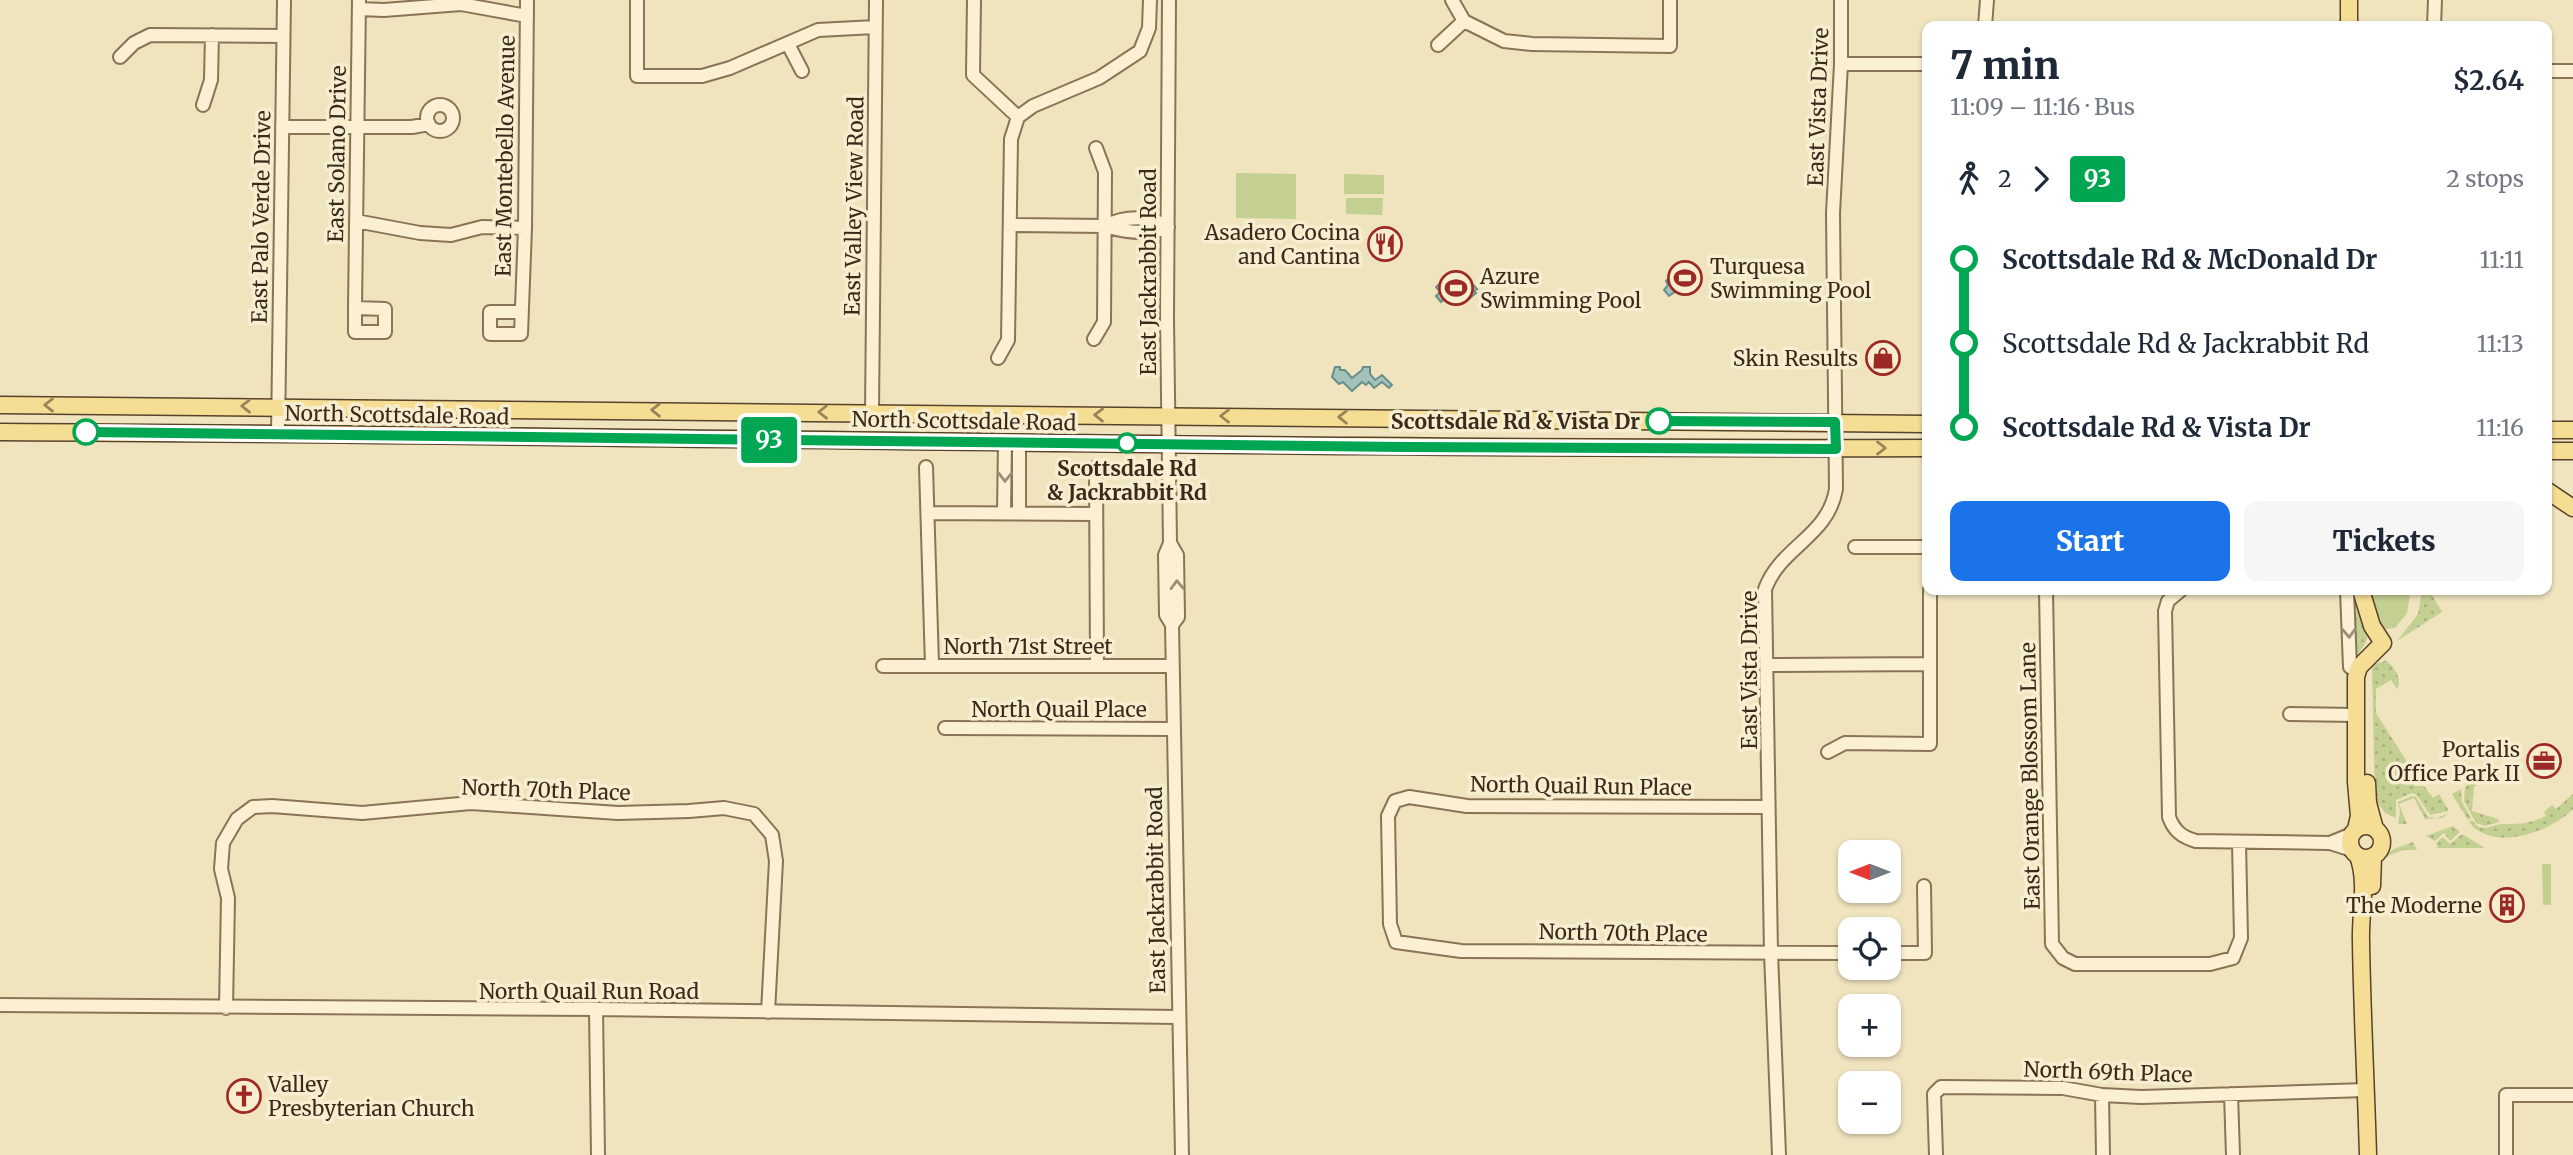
<!DOCTYPE html>
<meta charset="utf-8">
<style>
body{margin:0;font-family:Merriweather,serif;background:#f6f6f7;color:#1f2937;height:100vh;display:flex;flex-direction:column;font-size:26px;white-space:nowrap}
*{box-sizing:border-box;margin:0}
p{font-size:23px;color:#747a83}
.icon{flex:none;width:38px;height:38px;fill:none;stroke:currentColor;stroke-width:2;stroke-linecap:round;stroke-linejoin:round}
.map{position:relative;flex:1;overflow:hidden}
.details{position:absolute;left:1922px;top:21px;width:630px;height:574px;display:flex;flex-direction:column;background:#fff;border-radius:14px;box-shadow:0 2px 5px #0004}
.details>*{flex:none}
.badge{padding:0 14px;border-radius:5px;font-size:24px;line-height:46px}
.needle{width:46px;rotate:270deg}
.buttons{position:absolute;left:1838px;top:840px;display:grid;gap:14px}
.buttons a{display:grid;place-items:center;width:63px;height:63px;border-radius:14px;background:#fff;box-shadow:0 2px 5px #0004;font-size:35px}
.map>.badge{position:absolute;translate:-50% -50%;box-shadow:0 0 0 4px #fff}
.legs{display:flex;align-items:center;gap:10px;height:77px;padding:0 28px;font-size:23px}
.legs p{margin-inline-start:auto}
.overview{display:flex;align-items:center;justify-content:space-between;height:119px;padding:0 28px}
h1{font-size:38px;font-weight:800;line-height:52px}
.primary-button{display:flex;gap:14px;margin-top:auto;padding:14px 28px}
.primary-button a{flex:1;height:80px;border-radius:14px;background:#1a73e8;color:#fff;font-size:28px;font-weight:800;line-height:80px;text-align:center}
.primary-button a+a{background:#f6f6f7;color:#1f2937}
ul{padding:0 28px;list-style:none}
li{display:flex;align-items:center;gap:24px;height:84px;font-size:26px}
li i{display:grid;place-items:center;width:10px;height:100%;margin:0 9px;background:currentColor}
li i::after{content:'';width:18px;height:18px;margin:-9px;border:5px solid;border-radius:50%;background:#fff}
li p{margin-inline-start:auto}
li:first-child i{background:linear-gradient(#0000 50%,currentColor 0)}
li:last-child i{background:linear-gradient(currentColor 50%,#0000 0)}
.map>svg:first-child{display:block}
.green{fill:#c4cf92}
.garden{fill:url(#garden-dots)}
.water{fill:#a2c2ba;stroke:#699088;stroke-width:2}
.lines{fill:none;stroke-linecap:round;stroke-linejoin:round}
.minor-casing{stroke:#8a7456;stroke-width:16}
.major-casing{stroke:#57422b;stroke-width:19}
.minor{stroke:#fbf1d2;stroke-width:12}
.major{stroke:#f6dd94;stroke-width:16}
.oneway{stroke:#978458}
.oneway2{stroke:#9a8e77}
.line-1-casing{stroke:#fff;stroke-width:16}
.line-1{stroke:#00a651;stroke-width:10}
.stop-1-dot{fill:#fff;stroke:#00a651;stroke-width:3.5}
.labels{text-anchor:middle;dominant-baseline:central;stroke-width:7;stroke-linejoin:round;paint-order:stroke}
.street-label{font-size:21px;fill:#382b1c;stroke:#f7eecf}
.poi-label{font-size:21px;fill:#382b1c;stroke:#f7eecf;text-anchor:end}
.stop-label{font-size:21px;font-weight:bold;fill:#382b1c;stroke:#f7eecf;text-anchor:end}
</style>
<div class="map">
<svg width="2573" height="1155" viewBox="0 0 2573 1155">
<defs>
<pattern id="garden-dots" width="8" height="8" patternUnits="userSpaceOnUse" patternTransform="scale(1.75)"><rect width="8" height="8" fill="#c4cf92"/><path d="M2 2h.1M6 6h.1" fill="none" stroke="#a9b27d" stroke-width="1.8" stroke-linecap="round"/></pattern>
</defs>
<rect width="100%" height="100%" fill="#f0e4bf"/>
<path class="green" d="M1236 173 1296 174V219L1236 218Z
M1344 174 1384 175V194H1344Z
M1346 198H1383L1382 215 1346 214Z
M2368 590H2411L2407 613 2395 628 2385 629 2381 625Z
M2542 864H2551V905H2543Z"/>
<path class="garden" d="M2351 590H2354L2358 607 2369 633 2365 644 2354 659Z
M2422 590H2429L2442 612 2397 641 2418 614Z
M2385 660C2394 665 2403 680 2397 689L2391 680 2376 689V713L2414 773V786H2424L2433 798 2439 794 2449 811 2430 815 2417 795 2412 793 2396 800V818L2385 813 2375 799 2372 669 2374 664 2383 662Z
M2474 780 2477 785 2474 787 2472 811 2498 819 2499 822 2485 826 2476 823 2464 801 2465 787Z
M2461 789 2462 802 2471 818 2468 820 2452 794Z
M2573 794V809C2551 832 2492 853 2469 822L2472 820C2481 834 2490 825 2502 824 2520 824 2528 824 2546 816L2544 812 2552 805 2556 809Z
M2412 796 2416 797 2428 817 2437 818 2447 814 2443 818 2425 819 2414 798 2399 804 2407 824H2398L2400 811 2398 802Z
M2453 826 2460 832 2450 841 2444 833 2435 841 2426 836Z
M2462 834 2485 848H2438L2436 843 2443 837 2450 844Z
M2413 842 2417 850H2403L2383 858 2394 849Z"/>
<path class="water" d="M1682 263 1685 267 1690 264 1693 269 1692 272 1696 280V288L1693 291 1690 288 1686 291 1682 287 1669 296 1664 290 1668 285 1666 281 1670 277 1673 280 1677 276 1671 269 1677 264 1679 266Z
M1452 272 1459 280 1455 283 1457 285 1466 277 1477 289 1474 291 1476 293 1468 300 1465 297 1461 300 1458 297 1448 301 1445 298 1441 302 1436 296 1440 292 1436 287Z
M1335 367H1340V370H1345L1352 378 1362 370 1363 367H1370V374L1375 380 1382 375 1392 385 1389 388 1382 382 1374 388 1369 382 1366 385 1362 382 1352 391 1343 382 1339 384 1332 377Z"/>
<g class="lines">
<g class="minor-casing">
<path id="minor" d="M637 0V76H702L730 68 818 30 875 27
M974 0 973 75 1018 117
M1169 0 1167 319 1170 543 1165 555 1166 615 1172 625 1182 1155
M1452 0 1464 21 1504 41 1532 44 1670 46V0
M359 9 384 10 461 4 527 16
M1985 26 1987 0
M2434 26 2435 0
M788 44 802 71
M1438 45 1464 21
M120 57 134 43 150 35 283 36
M1841 64H1927
M2546 71H2573
M203 105 211 80 212 35
M427 118a13 13 0 1 1 26 0a13 13 0 1 1-26 0Z
M1018 117 1033 106 1099 78 1140 51 1149 28 1150 0
M282 127H412L429 124
M356 221 420 233 451 235 482 227 525 228
M1010 225 1105 226C1125 232 1149 235 1168 227
M1105 226C1124 216 1150 215 1168 227
M355 308 359 0
M355 308 385 309V332H355Z
M521 312H490V334H521L525 228 527 0
M1094 339 1104 322 1105 172 1096 148
M998 358 1008 340 1011 139 1018 117
M872 412 876 0
M278 434 284 0
M1019 442V513
M926 467 932 665
M1096 467 1097 664
M929 513 1095 514
M1004 513 1005 442
M1170 543 1177 555 1178 617 1172 625
M1855 547H1927
M2046 590 2052 944 2063 958 2075 964H2210L2233 958 2241 938 2239 842
M2181 590 2168 601 2165 611 2169 817C2174 831 2182 837 2196 841L2330 843 2352 850
M2347 590 2350 667 2358 672
M1766 665 1930 664
M883 666H1172
M2290 714 2356 715
M945 728 1173 729
M1828 752 1845 743 1930 744V590
M1768 807 1467 806 1409 797 1395 801 1388 816 1390 924 1396 942 1461 951 1850 953
M2330 843 2352 834
M1888 953H1925L1924 886
M0 1005 596 1009 1177 1017
M226 1008 228 898 221 869 223 843 237 819 253 807 272 806 362 813 471 803 618 813 689 811 724 808 754 814 772 835 776 861 768 1012
M596 1009 598 1155
M2231 1094 2233 1155
M2102 1095 2103 1155
M1779 1155 1771 953 1765 589C1781 546 1828 537 1836 489L1833 213 1841 64V0
M1936 1155 1934 1094 1941 1087 2063 1088 2102 1095 2141 1097 2366 1090
M2506 1155V1095H2573"/>
</g>
<g class="major-casing">
<path id="major" d="M2349 0V26
M0 405 1927 424
M2546 430H2573
M0 432C642 435 1284 450 1927 448
M2546 451H2573
M2546 490 2573 508
M2367 783 2368 803 2375 829
M2350 842a16 16 0 1 1 32 0a16 16 0 1 1-32 0Z
M2356 829 2359 816 2356 782V677L2359 667 2383 643 2372 626 2361 590
M2358 856C2368 883 2360 913 2361 941 2362 1012 2366 1084 2368 1155
M2372 886 2373 856"/>
</g>
<use href="#minor" class="minor"/>
<use href="#major" class="major"/>
</g>
<defs><path id="oneway-chevron" d="M-2-3.5L2.5 0L-2 3.5" fill="none" stroke-width="1.6" stroke-linecap="round" stroke-linejoin="round" transform="scale(1.75)"/></defs>
<g class="oneway">
<use href="#oneway-chevron" transform="translate(49 405) rotate(-180)"/>
<use href="#oneway-chevron" transform="translate(246 406) rotate(-180)"/>
<use href="#oneway-chevron" transform="translate(656 410) rotate(-179)"/>
<use href="#oneway-chevron" transform="translate(823 412) rotate(-180)"/>
<use href="#oneway-chevron" transform="translate(1099 415) rotate(-179)"/>
<use href="#oneway-chevron" transform="translate(1225 416) rotate(-180)"/>
<use href="#oneway-chevron" transform="translate(1343 417) rotate(-179)"/>
<use href="#oneway-chevron" transform="translate(1881 448)"/>
</g>
<g class="oneway2">
<use href="#oneway-chevron" transform="translate(1005 477) rotate(91)"/>
<use href="#oneway-chevron" transform="translate(1177 585) rotate(-92)"/>
<use href="#oneway-chevron" transform="translate(2349 633) rotate(88)"/>
</g>
<g class="lines">
<g class="line-1-casing">
<path id="line-1" d="M86 432 1404 447 1836 449 1835 422 1659 421"/>
</g>
<use href="#line-1" class="line-1"/>
</g>
<defs>
<g id="restaurant-ring" transform="scale(1.75)"><circle r="9.5" fill="#f7eecf" stroke="#9c2923" stroke-width="1.5"/><path d="M-5-6h1v4h1v-4h1v4h1v-4h1v5L-1.5 .5V6h-2V.5L-5-1ZM5-6V6H3V1.5H1.5Q1.5-4 5-6Z" fill="#9c2923"/></g>
<g id="stadium-ring" transform="scale(1.75)"><circle r="9.5" fill="#f7eecf" stroke="#9c2923" stroke-width="1.5"/><path d="M0-5a6.5 5 0 1 0 0 10a6.5 5 0 1 0 0-10ZM-3.5-1.8h7v3.6h-7Z" fill="#9c2923"/></g>
<g id="shop-ring" transform="scale(1.75)"><circle r="9.5" fill="#f7eecf" stroke="#9c2923" stroke-width="1.5"/><path d="M-5-2.5h2.3a2.7 3.5 0 0 1 5.4 0H5L5.5 6h-11ZM-1.5-2.5h3a1.5 2.3 0 0 0-3 0Z" fill="#9c2923"/></g>
<g id="office-ring" transform="scale(1.75)"><circle r="9.5" fill="#f7eecf" stroke="#9c2923" stroke-width="1.5"/><path d="M-6-3h4V-5.5h4V-3h4V5H-6ZM-1-4.5V-3h2v-1.5ZM-6 0V1H6V0Z" fill="#9c2923"/></g>
<g id="building-ring" transform="scale(1.75)"><circle r="9.5" fill="#f7eecf" stroke="#9c2923" stroke-width="1.5"/><path d="M-4-6H4V6H1V3H-1V6H-4ZM-2.5-4.3h1.7v1.8h-1.7ZM.8-4.3h1.7v1.8H.8ZM-2.5-1h1.7V.8h-1.7ZM.8-1h1.7V.8H.8Z" fill="#9c2923"/></g>
<g id="church-ring" transform="scale(1.75)"><circle r="9.5" fill="#f7eecf" stroke="#9c2923" stroke-width="1.5"/><path d="M-1.2-6h2.4v3.5h3.3v2.4h-3.3V6h-2.4V-.1h-3.3v-2.4h3.3Z" fill="#9c2923"/></g>
</defs>
<g fill-rule="evenodd">
<use href="#restaurant-ring" x="1385" y="244"/>
<use href="#stadium-ring" x="1685" y="278"/>
<use href="#stadium-ring" x="1456" y="288"/>
<use href="#shop-ring" x="1883" y="358"/>
<use href="#office-ring" x="2544" y="761"/>
<use href="#building-ring" x="2507" y="905"/>
<use href="#church-ring" x="244" y="1096"/>
</g>
<g class="stop-1-dot">
<circle cx="1659" cy="421" r="12"/>
<circle cx="86" cy="432" r="12"/>
<circle cx="1127" cy="443" r="9"/>
</g>
<g class="labels">
<g class="street-label">
<text transform="translate(1818 107) rotate(-88)">East Vista Drive</text>
<text transform="translate(337 154) rotate(-89)">East Solano Drive</text>
<text transform="translate(505 156) rotate(-89)">East Montebello Avenue</text>
<text transform="translate(854 206) rotate(-89)">East Valley View Road</text>
<text transform="translate(261 217) rotate(-89)">East Palo Verde Drive</text>
<text transform="translate(1148 272) rotate(-90)">East Jackrabbit Road</text>
<text transform="translate(397 415) rotate(1)">North Scottsdale Road</text>
<text transform="translate(964 421) rotate(1)">North Scottsdale Road</text>
<text x="1028" y="646">North 71st Street</text>
<text transform="translate(1749 670) rotate(-90)">East Vista Drive</text>
<text x="1059" y="709">North Quail Place</text>
<text transform="translate(2030 776) rotate(-91)">East Orange Blossom Lane</text>
<text transform="translate(1581 786) rotate(1)">North Quail Run Place</text>
<text transform="translate(546 790) rotate(2)">North 70th Place</text>
<text transform="translate(1156 890) rotate(-91)">East Jackrabbit Road</text>
<text transform="translate(1623 933) rotate(1)">North 70th Place</text>
<text x="589" y="991">North Quail Run Road</text>
<text transform="translate(2108 1072) rotate(2)">North 69th Place</text>
</g>
<g class="poi-label">
<text x="1360" y="232">Asadero Cocina<tspan x="1360" dy="24">and Cantina</tspan></text>
<text x="1710" y="266" text-anchor="start">Turquesa<tspan x="1710" dy="24">Swimming Pool</tspan></text>
<text x="1480" y="276" text-anchor="start">Azure<tspan x="1480" dy="24">Swimming Pool</tspan></text>
<text x="1858" y="358">Skin Results</text>
<text x="2520" y="749">Portalis<tspan x="2520" dy="24">Office Park II</tspan></text>
<text x="2482" y="905">The Moderne</text>
<text x="268" y="1084" text-anchor="start">Valley<tspan x="268" dy="24">Presbyterian Church</tspan></text>
</g>
<g class="stop-label">
<text x="1640" y="421">Scottsdale Rd &amp; Vista Dr</text>
<text x="1127" y="468" text-anchor="middle">Scottsdale Rd<tspan x="1127" dy="24">&amp; Jackrabbit Rd</tspan></text>
</g>
</g>
</svg>
<div class="buttons">
<a><svg class="needle" viewBox="-14 -14 28 28"><path d="M0-13l5 13h-10z" fill="#e53935"/><path d="M0 13l5-13h-10z" fill="#747a83"/></svg></a>
<a><svg class="icon" aria-label="locate" viewBox="0 0 24 24"><circle cx="12" cy="12" r="6"/><path d="M12 2v4M12 18v4M2 12h4M18 12h4"/></svg></a>
<a>+</a>
<a>−</a>
</div>
<b class="badge" style="left:769px;top:440px;background:#00a651;color:#fff">93</b>
<section class="details">
<div class="overview"><div><h1>7 min</h1><p>11:09 – 11:16 · Bus</p></div><b>$2.64</b></div>
<div class="legs"><svg class="icon" aria-label="walk" viewBox="0 0 24 24"><circle cx="13" cy="4" r="2"/><path d="M13 8l-2 6 4 7M11 14l-3 7M7 12l3-4h3l4 4"/></svg>2<svg class="icon" aria-label="forward" viewBox="0 0 24 24"><path d="M9 5l7 7-7 7"/></svg><b class="badge" style="background:#00a651;color:#fff">93</b><p>2 stops</p></div>
<ul>
<li><i style="color:#00a651"></i><b>Scottsdale Rd &amp; McDonald Dr</b><p>11:11</p></li>
<li><i style="color:#00a651"></i><span>Scottsdale Rd &amp; Jackrabbit Rd</span><p>11:13</p></li>
<li><i style="color:#00a651"></i><b>Scottsdale Rd &amp; Vista Dr</b><p>11:16</p></li>
</ul>
<div class="primary-button"><a>Start</a><a>Tickets</a></div>
</section>
</div>
